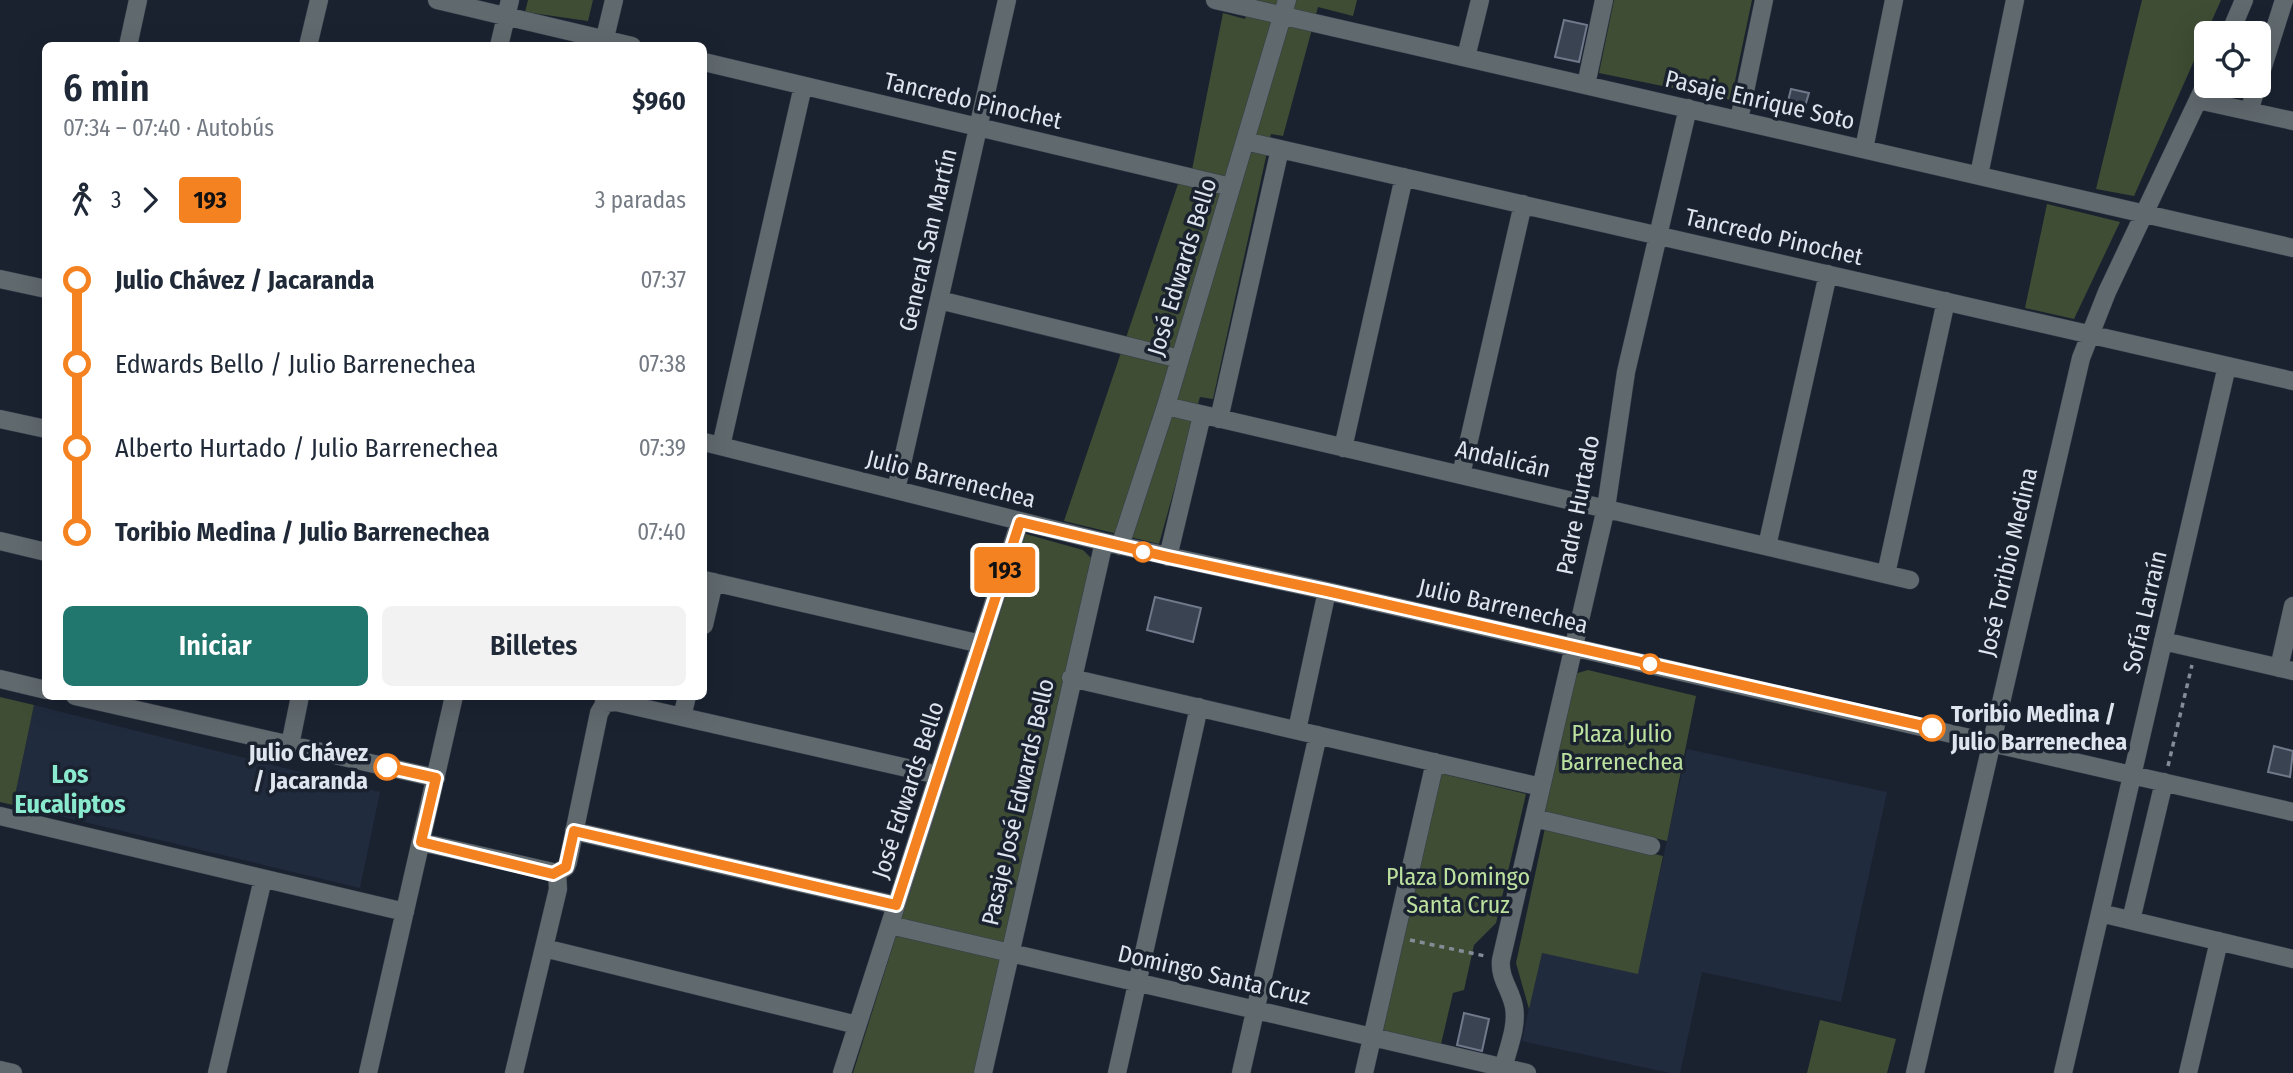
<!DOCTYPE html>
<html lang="es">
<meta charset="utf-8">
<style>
body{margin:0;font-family:"Fira Sans Condensed",sans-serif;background:#f2f2f3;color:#1f2937;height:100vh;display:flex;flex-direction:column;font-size:26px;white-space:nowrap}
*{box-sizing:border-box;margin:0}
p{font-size:23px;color:#747a83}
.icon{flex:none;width:38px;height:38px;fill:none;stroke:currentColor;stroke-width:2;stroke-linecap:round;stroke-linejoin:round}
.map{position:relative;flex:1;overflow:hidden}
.panel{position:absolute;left:42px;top:42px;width:665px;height:658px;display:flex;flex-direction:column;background:#fff;border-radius:10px;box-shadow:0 7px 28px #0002}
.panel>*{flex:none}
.badge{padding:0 14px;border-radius:5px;font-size:24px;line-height:46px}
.controls{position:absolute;left:2194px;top:21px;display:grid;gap:14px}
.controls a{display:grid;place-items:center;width:77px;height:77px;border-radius:10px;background:#fff;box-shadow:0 7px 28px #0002;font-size:35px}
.map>.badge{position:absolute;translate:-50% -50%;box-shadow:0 0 0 4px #fff}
.legs{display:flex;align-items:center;gap:10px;height:77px;padding:0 21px;font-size:23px}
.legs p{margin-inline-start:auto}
.headline{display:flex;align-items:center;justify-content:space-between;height:119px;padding:0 21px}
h1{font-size:38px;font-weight:600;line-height:52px}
.button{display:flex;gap:14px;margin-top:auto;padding:14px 21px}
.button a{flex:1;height:80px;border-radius:10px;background:#21766d;color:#fff;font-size:28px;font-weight:600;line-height:80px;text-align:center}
.button a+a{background:#f2f2f3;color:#1f2937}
ul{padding:0 21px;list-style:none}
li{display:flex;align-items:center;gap:24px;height:84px;font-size:26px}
li i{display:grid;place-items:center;width:10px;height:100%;margin:0 9px;background:currentColor}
li i::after{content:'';width:18px;height:18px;margin:-9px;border:5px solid;border-radius:50%;background:#fff}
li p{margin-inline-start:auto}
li:first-child i{background:linear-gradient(#0000 50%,currentColor 0)}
li:last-child i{background:linear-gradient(currentColor 50%,#0000 0)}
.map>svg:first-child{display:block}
.built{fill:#202b3e}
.green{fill:#3e4d33}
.building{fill:#3a4352;stroke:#6f798a;stroke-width:2}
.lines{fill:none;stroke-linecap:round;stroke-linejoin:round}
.minor-casing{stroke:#363d4b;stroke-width:19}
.path{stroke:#858c97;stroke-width:3.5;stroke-dasharray:5 5;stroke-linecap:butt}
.minor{stroke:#60696e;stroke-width:18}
.line-1-casing{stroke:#fff;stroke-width:16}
.line-1{stroke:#f58220;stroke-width:10}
.stop-1-dot{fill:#fff;stroke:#f58220;stroke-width:3.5}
.labels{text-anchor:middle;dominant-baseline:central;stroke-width:7;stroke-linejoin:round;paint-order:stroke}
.street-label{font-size:24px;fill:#dfe5ee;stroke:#1a2230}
.stop-label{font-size:24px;font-weight:bold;fill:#dfe5ee;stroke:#1a2230;text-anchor:start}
.park-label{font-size:24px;fill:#bce19f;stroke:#1a2230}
.neighbourhood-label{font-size:26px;font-weight:bold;fill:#8aeace;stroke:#1a2230}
</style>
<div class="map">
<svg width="2293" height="1073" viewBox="0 0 2293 1073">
<rect width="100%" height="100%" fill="#1a2230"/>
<path class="built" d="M34 705 380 792 360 888 13 805Z
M1687 749 1887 792 1841 1002 1702 972 1680 1073H1670L1522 1041 1541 952 1638 973Z"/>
<path class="green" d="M528 0H593L588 21 525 12Z
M1250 0H1357L1353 16 1318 7 1283 136 1271 134 1213 399 1200 397 1159 544 1064 521 1178 184 1189 185 1223 13 1245 19Z
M1614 0H1752L1731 100 1599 73Z
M2142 0H2221L2134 196 2096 189Z
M2047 204 2120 222 2074 319 2025 308Z
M1022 533 1083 550 1091 558 979 1073H853Z
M1588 670 1696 696 1667 841 1543 812 1574 674Z
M0 697 34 705 13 805 0 802Z
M1440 773 1526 794 1496 923 1474 945 1464 990 1453 993 1441 1044 1379 1030Z
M1545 828 1663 856 1638 974 1542 953 1529 1009 1516 963Z
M1820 1020 1896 1039 1887 1073H1807Z"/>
<path class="building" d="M1564 20 1587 25 1579 62 1555 57Z
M1791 89 1809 93 1803 113 1786 109Z
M1155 597 1201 608 1193 642 1147 630Z
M2274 746 2293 751 2290 777 2268 772Z
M1464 1013 1489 1019 1482 1051 1457 1045Z"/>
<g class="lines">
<g class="minor-casing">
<path id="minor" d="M437 0 632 46
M1215 0 2293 248
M2230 33 2244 0
M128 46 138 0
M308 46 319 0
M499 46 510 0
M603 46 614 0
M1466 57 1480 0
M704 62 1231 187
M2259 79 2284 0
M1586 85 1604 0
M2198 100 2293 121
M2249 111 2257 86
M1739 120 1764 0
M1245 141 2293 381
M1864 149 1894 0
M1979 175 2015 0
M0 279 46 289
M939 300 1180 359
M1166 406 1910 580
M0 419 46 429
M1219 419 1280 149
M704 442 1104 542 1327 591 2293 812
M721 446 803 86
M1343 448 1404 177
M1461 475 1523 204
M896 490 1007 0
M0 541 46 552
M1120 546 1166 406 1287 0
M1767 546 1828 274
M1168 557 1202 415
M1886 574 1946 301
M704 580 981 644
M704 625 714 582
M2163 641 2293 671
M2279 668 2293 606
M1071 678 1541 787
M0 679 46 690
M75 696 436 778
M605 703 616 702 938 775
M682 717 687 696
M1297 730 1327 591
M290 745 300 696
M0 816 405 912
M1534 818 1651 846
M574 831 896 905
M421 842 557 873
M557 873 566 867 568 862 599 713 605 703 603 696
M2100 913 2293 959
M2131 920 2164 782
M890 925 1527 1073
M544 948 857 1025
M0 1070 13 1073
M217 1073 263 879
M368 1073 454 696
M514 1073 558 889 557 873
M842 1073 1020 521
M983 1073 1104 542
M1117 1073 1199 707
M1241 1073 1318 735
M1364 1073 1435 762
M1502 1073C1506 1053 1518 1028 1514 1007 1511 990 1499 978 1501 960L1606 508 1626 372 1688 108
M1915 1073 2081 358 2107 292 2207 81
M2063 1073 2227 366
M2188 1073 2219 941"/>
</g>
<path class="path" d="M2168 766 2192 665
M1410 940 1485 956"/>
<use href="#minor" class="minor"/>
</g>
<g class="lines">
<g class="line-1-casing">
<path id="line-1" d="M387 767 436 778 421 842 553 874 566 867 574 831 896 905 1020 522 1168 557 1327 591 1932 728"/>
</g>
<use href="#line-1" class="line-1"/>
</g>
<g class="stop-1-dot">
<circle cx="1143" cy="552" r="9"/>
<circle cx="1650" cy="664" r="9"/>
<circle cx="1932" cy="728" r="12"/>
<circle cx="387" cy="767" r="12"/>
</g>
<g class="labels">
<g class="street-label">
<text transform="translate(1760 100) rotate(13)">Pasaje Enrique Soto</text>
<text transform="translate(973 101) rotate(13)">Tancredo Pinochet</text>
<text transform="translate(1774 237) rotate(13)">Tancredo Pinochet</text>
<text transform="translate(928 240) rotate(-77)">General San Martín</text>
<text transform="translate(1182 267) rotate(-73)">José Edwards Bello</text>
<text transform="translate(1503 459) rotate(13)">Andalicán</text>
<text transform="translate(951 479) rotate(14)">Julio Barrenechea</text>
<text transform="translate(1578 505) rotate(-79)">Padre Hurtado</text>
<text transform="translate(2008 562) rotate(-77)">José Toribio Medina</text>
<text transform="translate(1503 606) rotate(13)">Julio Barrenechea</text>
<text transform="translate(2145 612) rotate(-77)">Sofía Larraín</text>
<text transform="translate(908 790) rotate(-72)">José Edwards Bello</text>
<text transform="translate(1018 802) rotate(-77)">Pasaje José Edwards Bello</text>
<text transform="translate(1214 975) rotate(13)">Domingo Santa Cruz</text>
</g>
<g class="stop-label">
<text x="1951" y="714">Toribio Medina /<tspan x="1951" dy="28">Julio Barrenechea</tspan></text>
<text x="368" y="753" text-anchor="end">Julio Chávez<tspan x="368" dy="28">/ Jacaranda</tspan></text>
</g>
<g class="park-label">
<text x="1622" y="734">Plaza Julio<tspan x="1622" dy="28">Barrenechea</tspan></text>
<text x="1458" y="877">Plaza Domingo<tspan x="1458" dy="28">Santa Cruz</tspan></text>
</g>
<g class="neighbourhood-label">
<text x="70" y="774">Los<tspan x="70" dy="30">Eucaliptos</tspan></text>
</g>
</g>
</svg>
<div class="controls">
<a><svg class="icon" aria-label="locate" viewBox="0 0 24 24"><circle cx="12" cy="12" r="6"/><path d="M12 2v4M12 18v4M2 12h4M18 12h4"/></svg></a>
</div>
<b class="badge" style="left:1005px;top:570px;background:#f58220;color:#111">193</b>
<section class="panel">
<div class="headline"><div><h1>6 min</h1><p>07:34 – 07:40 · Autobús</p></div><b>$960</b></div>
<div class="legs"><svg class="icon" aria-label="walk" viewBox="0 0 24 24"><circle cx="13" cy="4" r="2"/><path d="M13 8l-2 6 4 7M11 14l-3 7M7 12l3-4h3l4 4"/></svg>3<svg class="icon" aria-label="forward" viewBox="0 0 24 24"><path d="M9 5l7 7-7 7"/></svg><b class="badge" style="background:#f58220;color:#111">193</b><p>3 paradas</p></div>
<ul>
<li><i style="color:#f58220"></i><b>Julio Chávez / Jacaranda</b><p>07:37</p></li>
<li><i style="color:#f58220"></i><span>Edwards Bello / Julio Barrenechea</span><p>07:38</p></li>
<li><i style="color:#f58220"></i><span>Alberto Hurtado / Julio Barrenechea</span><p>07:39</p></li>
<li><i style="color:#f58220"></i><b>Toribio Medina / Julio Barrenechea</b><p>07:40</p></li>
</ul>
<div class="button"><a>Iniciar</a><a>Billetes</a></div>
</section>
</div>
